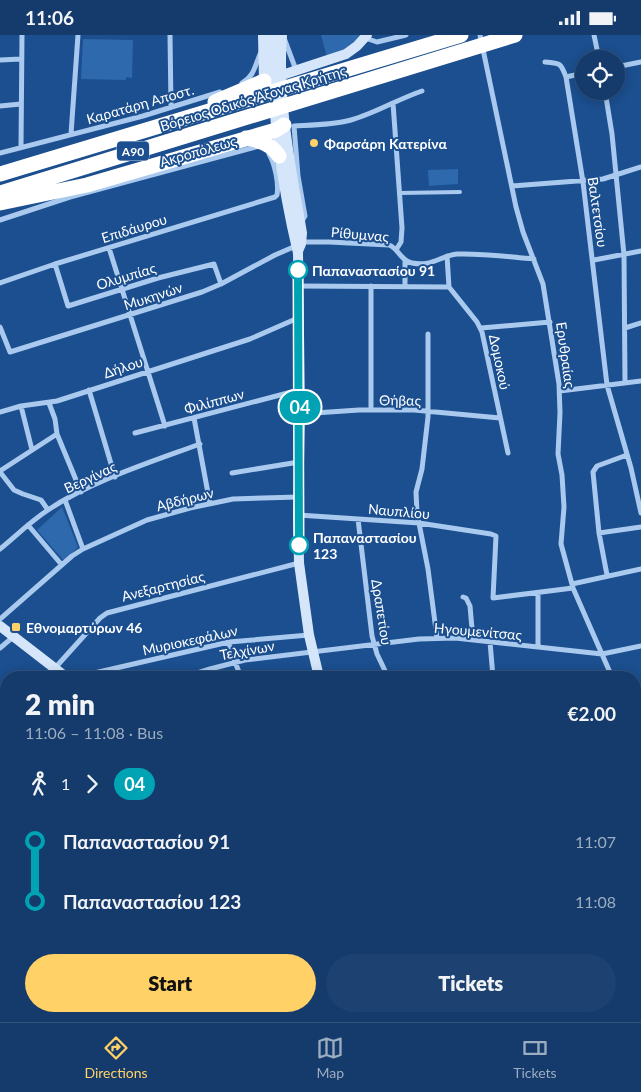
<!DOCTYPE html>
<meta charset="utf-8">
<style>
body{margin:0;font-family:Lato,sans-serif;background:#1d4271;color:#f1f3f6;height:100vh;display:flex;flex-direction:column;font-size:19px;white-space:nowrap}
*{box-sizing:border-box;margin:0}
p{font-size:16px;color:#9dadc1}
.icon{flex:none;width:28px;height:28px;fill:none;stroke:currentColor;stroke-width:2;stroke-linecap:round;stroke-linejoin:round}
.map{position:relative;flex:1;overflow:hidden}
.panel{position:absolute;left:0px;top:636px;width:641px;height:351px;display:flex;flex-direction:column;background:#143b6b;border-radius:20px 20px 0 0;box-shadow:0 2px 12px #0003,0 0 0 1px #33557e}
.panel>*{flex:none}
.badge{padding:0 10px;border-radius:16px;font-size:18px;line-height:32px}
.tools{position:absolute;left:575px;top:15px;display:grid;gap:10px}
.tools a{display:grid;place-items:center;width:50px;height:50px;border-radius:50%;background:#143b6b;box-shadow:0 2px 12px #0003,0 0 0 1px #33557e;font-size:25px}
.map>.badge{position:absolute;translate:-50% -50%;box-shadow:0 0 0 2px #fff}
.legs{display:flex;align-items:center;gap:8px;height:55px;padding:0 25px;font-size:16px}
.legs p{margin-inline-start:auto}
.head{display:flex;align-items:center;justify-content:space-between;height:85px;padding:0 25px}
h1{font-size:28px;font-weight:800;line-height:38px}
.button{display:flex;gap:10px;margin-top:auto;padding:10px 25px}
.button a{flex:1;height:58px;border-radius:30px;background:#ffd166;color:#111;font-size:20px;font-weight:800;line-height:58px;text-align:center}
.button a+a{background:#1d4271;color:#f1f3f6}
ul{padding:0 25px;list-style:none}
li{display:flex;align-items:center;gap:18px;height:60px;font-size:19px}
li i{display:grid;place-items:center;width:8px;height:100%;margin:0 6px;background:currentColor}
li i::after{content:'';width:12px;height:12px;margin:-6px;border:4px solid;border-radius:50%;background:#143b6b}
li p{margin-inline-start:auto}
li:first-child i{background:linear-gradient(#0000 50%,currentColor 0)}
li:last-child i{background:linear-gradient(currentColor 50%,#0000 0)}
.status{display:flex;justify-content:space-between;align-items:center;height:35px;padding:0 25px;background:#143b6b;direction:ltr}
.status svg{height:14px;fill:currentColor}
.dock{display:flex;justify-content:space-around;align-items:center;height:70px;border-top:1px solid #33557e;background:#143b6b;font-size:14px;color:#9dadc1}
.dock a{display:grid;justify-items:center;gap:2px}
.dock .active{color:#ffd166}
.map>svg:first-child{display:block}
.green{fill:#2e69ad}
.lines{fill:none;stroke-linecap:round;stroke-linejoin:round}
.lane{stroke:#a9c9ee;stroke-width:4}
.street{stroke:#a9c9ee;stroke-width:5}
.secondary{stroke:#d6e6fa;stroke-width:10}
.highway{stroke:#fff;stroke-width:15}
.line-1-casing{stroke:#fff;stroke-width:11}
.line-1{stroke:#00a3b4;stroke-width:8}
.poi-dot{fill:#ffd166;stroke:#1b4f8f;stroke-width:2}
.stop-1-dot{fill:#fff;stroke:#00a3b4;stroke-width:2.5}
.labels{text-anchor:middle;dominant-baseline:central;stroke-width:4;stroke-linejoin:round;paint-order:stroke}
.shield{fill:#1b4f8f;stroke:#bbcadd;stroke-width:1}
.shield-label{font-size:12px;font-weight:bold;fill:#fff}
.street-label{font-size:14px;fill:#fff;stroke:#1b4f8f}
.poi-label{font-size:14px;font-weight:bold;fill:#fff;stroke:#1b4f8f;text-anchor:start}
.stop-label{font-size:14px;font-weight:bold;fill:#fff;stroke:#1b4f8f;text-anchor:start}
</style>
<div class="status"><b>11:06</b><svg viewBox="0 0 49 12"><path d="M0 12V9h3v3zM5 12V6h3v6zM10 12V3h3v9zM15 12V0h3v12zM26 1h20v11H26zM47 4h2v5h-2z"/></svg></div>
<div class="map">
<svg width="641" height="987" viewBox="0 0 641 987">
<rect width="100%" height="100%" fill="#1b4f8f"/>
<path class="green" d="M321 0H360L351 11 327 22Z
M83 4 133 5 132 43 126 42V45L81 44Z
M458 134V149L429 151 428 135Z
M62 472 78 512 64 526 37 495Z
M38 981H98L99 987H34V982Z"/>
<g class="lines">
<path class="lane" d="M400 158 460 157"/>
<path class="street" d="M170 0 171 71
M480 0 516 172 523 197 543 249 559 349 560 378 558 419 562 440 564 472 561 509 573 553 612 642
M594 0 599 24
M284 3 296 35
M365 3 377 7 406 0
M0 25 21 24
M545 27C560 28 561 28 566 42L583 147 607 350 631 433 641 478
M616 32 641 27
M566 42 584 38
M242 48C255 41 255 29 261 17
M605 56 612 99 624 220 625 348
M393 68 402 193 401 207 396 215
M0 71 21 69
M71 99 78 0
M21 112 22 0
M0 118 143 81 220 57
M512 151 603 144 641 132
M0 185 70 162 259 111
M302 186 305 181 298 141 294 91C313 90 332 90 351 85 376 78 398 64 422 56
M109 213 165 391
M447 221 449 252 477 287 482 297 508 418
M594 225 641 216
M55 229 68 271 158 243 214 229 221 249
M0 248 55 229 275 162 277 160C279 149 275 129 269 119
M299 251 449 252
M371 251V375
M405 251V226
M0 292 10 317 202 257 221 249 275 220 305 207H329L389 210C399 214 401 226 412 228 432 232 440 221 457 219 482 218 509 222 534 224
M481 293 550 287
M625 293 641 288
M428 299V382L422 434 416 457 417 478 428 534 437 603
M89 355 115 442
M560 356 641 346
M49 368 55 384 57 399 81 457
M21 371 32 415
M0 377 21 371 57 366 250 304 298 283
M300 379 359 375H414L500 383
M194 383 210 469
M135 398 299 355
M0 436 57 399
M0 437 14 455 23 459 41 465 48 475
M232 438 299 427
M65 465 83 514
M298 480 419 488 491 499 496 501 493 563 573 553
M358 484 372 601 377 619 388 642
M28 490 61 529
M599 498 641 492
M0 514C16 501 31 486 48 475 91 446 151 427 200 409
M607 540 599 498 593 437 597 431 627 420
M572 549 641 534
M538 558V612
M463 562 466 563 470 571 473 605
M0 584 72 521 83 514 147 485 190 473 233 464 298 462
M229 607 231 617 241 642
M490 607 493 642
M0 613 13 602
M55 633 100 583 107 578 299 528
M77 642 229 607 309 600
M185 642 210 634 245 625 419 604 455 603 602 619 641 611
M635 697 641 710
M0 720 6 718
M0 788 6 787
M635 832 641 830
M0 841 5 867
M0 946 6 944
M0 971 4 987
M104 981V987
M385 981 389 987
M632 981 636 987"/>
<path class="secondary" d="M263 0 264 46 346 19 357 11 367 0
M272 0C271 74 281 147 298 218L300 379 298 480 299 528 309 600 319 642
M282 0C277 67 291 133 302 198L301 209 298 216
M0 591 66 642
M513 981 516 987
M232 987 233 981"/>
<path class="highway" d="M215 67 264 46
M246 103C259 105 272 109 279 121
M0 139 461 0
M0 158 515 0
M0 168 87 150 276 95 284 90"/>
</g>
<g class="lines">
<g class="line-1-casing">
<path id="line-1" d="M298 235 299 510"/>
</g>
<use href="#line-1" class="line-1"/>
</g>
<g class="poi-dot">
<circle cx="314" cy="108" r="5"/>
<rect x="11" y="587" width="10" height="10" rx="2.5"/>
</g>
<g class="stop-1-dot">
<circle cx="298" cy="235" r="9"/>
<circle cx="299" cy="510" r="9"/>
</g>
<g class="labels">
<rect class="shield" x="117" y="106.5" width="32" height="19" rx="4"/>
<g class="shield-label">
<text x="133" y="116">Α90</text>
</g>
<g class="street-label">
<text transform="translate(253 63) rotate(-17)">Βόρειος Οδικός Άξονας Κρήτης</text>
<text transform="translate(140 69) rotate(-16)">Καρατάρη Αποστ.</text>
<text transform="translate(198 116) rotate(-16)">Ακροπόλεως</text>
<text transform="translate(598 177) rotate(82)">Βαλτετσίου</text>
<text transform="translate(134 193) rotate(-17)">Επιδάυρου</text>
<text transform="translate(360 199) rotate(5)">Ρίθυμνας</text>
<text transform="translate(126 241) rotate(-17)">Ολυμπίας</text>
<text transform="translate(153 261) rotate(-18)">Μυκηνών</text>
<text transform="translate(566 320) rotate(82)">Ερυθραίας</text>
<text transform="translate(500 327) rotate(78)">Δομοκού</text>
<text transform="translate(123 332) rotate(-18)">Δήλου</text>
<text transform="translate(400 365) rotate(1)">Θήβας</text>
<text transform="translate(214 366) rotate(-15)">Φιλίππων</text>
<text transform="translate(90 442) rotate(-25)">Βεργίνας</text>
<text transform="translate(185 464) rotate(-14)">Αβδήρων</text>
<text transform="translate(399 476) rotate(5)">Ναυπλίου</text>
<text transform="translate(163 551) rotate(-14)">Ανεξαρτησίας</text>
<text transform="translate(382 577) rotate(81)">Δραπετίου</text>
<text transform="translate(478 596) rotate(5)">Ηγουμενίτσας</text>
<text transform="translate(190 605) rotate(-12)">Μυριοκεφάλων</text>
<text transform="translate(247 615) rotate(-10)">Τελχίνων</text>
</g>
<g class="poi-label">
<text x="324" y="108">Φαρσάρη Κατερίνα</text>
<text x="26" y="592">Εθνομαρτύρων 46</text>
</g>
<g class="stop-label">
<text x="312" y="235">Παπαναστασίου 91</text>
<text x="313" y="502">Παπαναστασίου<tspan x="313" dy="16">123</tspan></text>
</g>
</g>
</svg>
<div class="tools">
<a><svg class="icon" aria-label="locate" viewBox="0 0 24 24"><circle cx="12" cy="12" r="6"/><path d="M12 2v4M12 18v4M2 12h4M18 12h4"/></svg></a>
</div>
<b class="badge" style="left:300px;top:372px;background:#00a3b4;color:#fff">04</b>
<section class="panel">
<div class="head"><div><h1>2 min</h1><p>11:06 – 11:08 · Bus</p></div><b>€2.00</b></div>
<div class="legs"><svg class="icon" aria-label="walk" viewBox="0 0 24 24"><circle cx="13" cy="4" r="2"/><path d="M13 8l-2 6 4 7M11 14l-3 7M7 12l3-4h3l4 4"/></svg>1<svg class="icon" aria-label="forward" viewBox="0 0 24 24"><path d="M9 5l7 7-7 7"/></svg><b class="badge" style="background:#00a3b4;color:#fff">04</b></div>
<ul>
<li><i style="color:#00a3b4"></i><b>Παπαναστασίου 91</b><p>11:07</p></li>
<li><i style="color:#00a3b4"></i><b>Παπαναστασίου 123</b><p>11:08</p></li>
</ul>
<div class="button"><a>Start</a><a>Tickets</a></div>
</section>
</div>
<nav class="dock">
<a class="active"><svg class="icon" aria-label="directions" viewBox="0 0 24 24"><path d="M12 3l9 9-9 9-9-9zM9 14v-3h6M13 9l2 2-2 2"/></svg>Directions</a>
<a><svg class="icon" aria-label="map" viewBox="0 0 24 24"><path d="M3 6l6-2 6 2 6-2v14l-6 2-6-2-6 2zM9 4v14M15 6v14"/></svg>Map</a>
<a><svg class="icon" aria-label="tickets" viewBox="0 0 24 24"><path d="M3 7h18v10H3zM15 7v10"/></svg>Tickets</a>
</nav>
